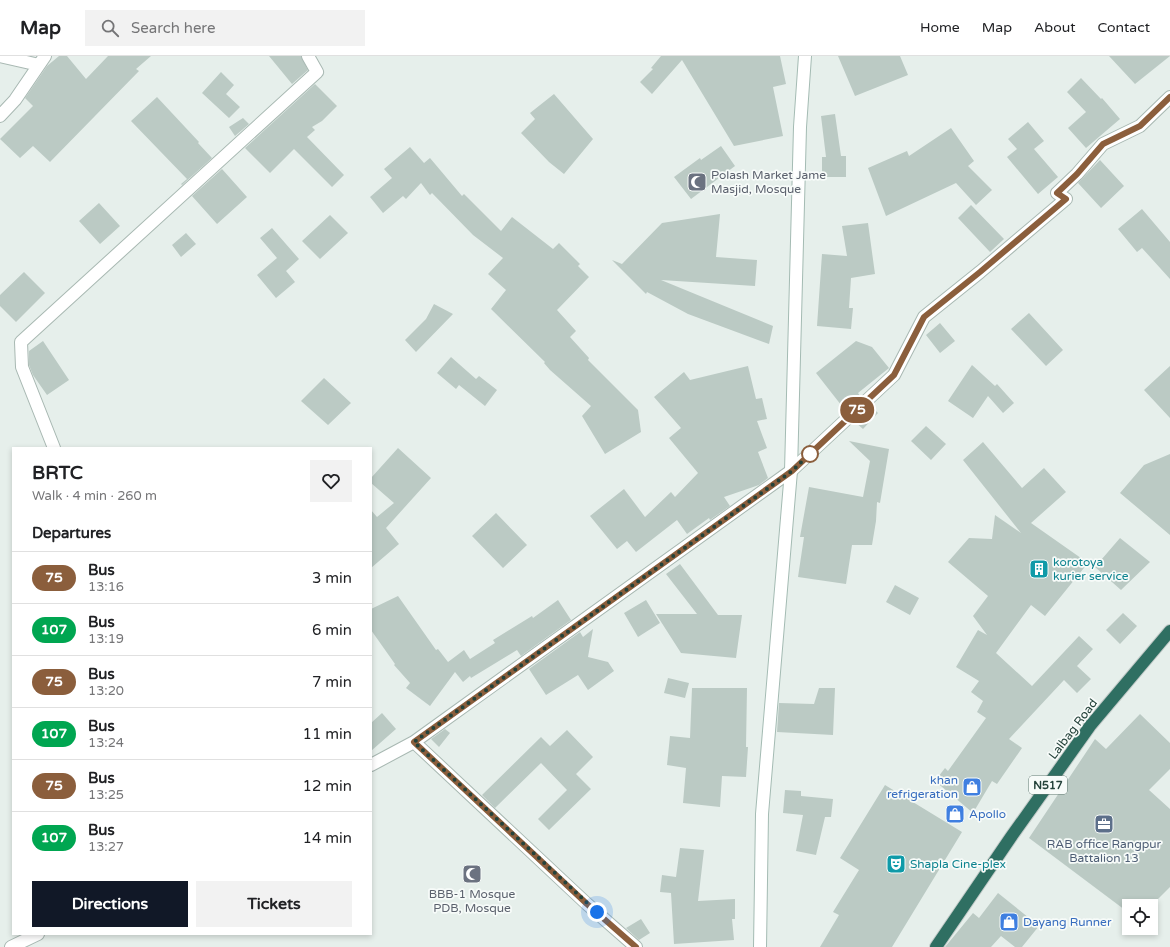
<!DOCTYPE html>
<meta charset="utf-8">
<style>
body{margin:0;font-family:"Varela Round",sans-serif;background:#f2f2f2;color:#202124;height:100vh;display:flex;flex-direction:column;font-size:15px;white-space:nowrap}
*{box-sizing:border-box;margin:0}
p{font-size:13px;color:#757577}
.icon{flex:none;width:22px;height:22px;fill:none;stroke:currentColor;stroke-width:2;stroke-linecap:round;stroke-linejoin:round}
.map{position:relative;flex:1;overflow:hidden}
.details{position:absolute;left:12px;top:391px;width:360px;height:488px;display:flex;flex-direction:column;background:#fff;border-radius:0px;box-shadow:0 2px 6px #0003}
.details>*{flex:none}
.badge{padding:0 8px;border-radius:13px;font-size:14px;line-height:26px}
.tools{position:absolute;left:1122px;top:843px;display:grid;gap:8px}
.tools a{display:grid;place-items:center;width:36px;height:36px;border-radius:0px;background:#fff;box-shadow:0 2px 6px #0003;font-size:20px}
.you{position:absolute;width:20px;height:20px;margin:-10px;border:3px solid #fff;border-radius:50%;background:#1a73e8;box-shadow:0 0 0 6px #1a73e833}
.map>.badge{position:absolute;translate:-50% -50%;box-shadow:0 0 0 2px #fff}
h2{padding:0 20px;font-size:15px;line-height:36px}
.round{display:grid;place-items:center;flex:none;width:42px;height:42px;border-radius:0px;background:#f2f2f2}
.overview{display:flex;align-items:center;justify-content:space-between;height:68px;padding:0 20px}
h1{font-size:19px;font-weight:800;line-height:30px}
.cta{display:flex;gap:8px;margin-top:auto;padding:8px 20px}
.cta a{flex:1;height:46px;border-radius:0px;background:#111827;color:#fff;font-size:16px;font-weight:800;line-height:46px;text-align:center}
.cta a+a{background:#f2f2f2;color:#202124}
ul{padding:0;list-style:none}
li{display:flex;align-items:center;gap:12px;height:52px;padding:0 20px;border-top:1px solid #e0e0e0}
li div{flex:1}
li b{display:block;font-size:15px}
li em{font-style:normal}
li .badge{min-width:44px;font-weight:700;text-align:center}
header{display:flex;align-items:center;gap:24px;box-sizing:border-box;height:56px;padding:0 20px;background:#fff;border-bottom:1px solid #e0e0e0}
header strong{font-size:19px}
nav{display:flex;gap:22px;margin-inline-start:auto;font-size:14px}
.search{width:280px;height:36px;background:#f2f2f2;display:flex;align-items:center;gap:10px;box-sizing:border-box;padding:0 14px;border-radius:0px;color:#757577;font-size:15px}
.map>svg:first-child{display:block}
.building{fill:#bbcac4}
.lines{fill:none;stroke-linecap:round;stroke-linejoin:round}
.street-casing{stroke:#a8b8b2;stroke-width:14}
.secondary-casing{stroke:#a4bbb3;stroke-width:14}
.highway-casing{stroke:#c2cac8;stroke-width:14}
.street{stroke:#fff;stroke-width:12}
.secondary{stroke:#fff;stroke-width:12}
.highway{stroke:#2f6f62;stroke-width:12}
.line-casing{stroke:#fff;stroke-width:9}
.line{stroke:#8b5e3c;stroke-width:6}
.walk{stroke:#24423a;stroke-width:4;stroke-dasharray:0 7.2}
.stop-dot{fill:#fff;stroke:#8b5e3c;stroke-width:2}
.labels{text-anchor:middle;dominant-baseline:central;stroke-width:3.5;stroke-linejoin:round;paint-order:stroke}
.shield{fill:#f7fbf9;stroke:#637a73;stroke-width:1}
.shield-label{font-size:11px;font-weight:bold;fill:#24423a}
.worship-label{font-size:12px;fill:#5b616d;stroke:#f7fbf9;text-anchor:start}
.culture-label{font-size:12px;fill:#0d838f;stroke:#f7fbf9;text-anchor:start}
.street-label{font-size:12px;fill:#24423a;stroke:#f7fbf9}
.shop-label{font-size:12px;fill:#366cbe;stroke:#f7fbf9;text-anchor:start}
.service-label{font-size:12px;fill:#4e5e75;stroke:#f7fbf9}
</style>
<header>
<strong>Map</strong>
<div class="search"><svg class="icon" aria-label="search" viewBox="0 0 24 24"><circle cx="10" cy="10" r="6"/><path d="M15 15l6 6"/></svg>Search here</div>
<nav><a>Home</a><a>Map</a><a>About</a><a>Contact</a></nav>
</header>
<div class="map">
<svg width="1170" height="891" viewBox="0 0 1170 891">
<rect width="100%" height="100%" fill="#e6efeb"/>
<path class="building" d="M59 0H67L86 23 108 0H151L136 13 139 15 50 106 33 90 20 102 0 83 33 50 25 42 47 10Z
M269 0H301L308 14 292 28Z
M661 0H780L786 28 773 31 783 80 734 90 682 4 652 38 640 26 653 13 651 12Z
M838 0H900L908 19 855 40Z
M1109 0H1170L1135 28Z
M221 16 234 29 226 38 240 51 229 62 202 37Z
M1081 22 1101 43 1102 42 1120 63 1086 92 1068 72 1086 56 1067 36Z
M315 28 337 50 322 65 312 71 315 74 307 81 344 119 332 131 294 93 270 117 245 92Z
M554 38 593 83 564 118 549 106 521 77 535 63 530 57Z
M157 41 199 86 198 87 212 102 182 129 181 128 187 123 131 65Z
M835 58 841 100H846V121H822V101H826L821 60Z
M243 62 249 68 235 80 229 71Z
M1028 66 1044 85 1034 93 1058 121 1038 138 1007 101 1017 93 1008 83Z
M951 72 974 105 968 110 992 134 976 149 956 127 886 160 868 112 907 95 909 100Z
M721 90 735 110 691 143 674 121 700 102 701 104Z
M410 91 424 107 430 102 462 140 464 138 501 175 512 161 553 193 559 187 580 208 578 210 589 221 557 254 576 275 570 281 589 302 588 304 638 354 641 376 605 398 582 360 591 350 550 314 544 307 545 306 491 253 506 234 488 218 503 202 473 179 432 137 430 139 421 127 406 143 403 140 383 157 370 141 392 122 384 113Z
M1100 104 1124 130 1101 152 1078 127Z
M222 113 247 141 217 168 192 140Z
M99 147 120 170 100 188 79 165Z
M971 149 1004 183 990 196 958 162Z
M1142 153 1170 186V223L1142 192 1137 196 1118 173Z
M720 158 716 201 757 204 755 230 661 224 773 270 769 288 688 258 647 236 646 238 612 204 622 208 662 167Z
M330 159 348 177 320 203 302 185Z
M868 167 875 218 851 222 849 252H853L851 273 817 270 822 198 847 200 842 170Z
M272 172 299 203 286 215 295 226 276 242 257 219 277 202 260 182Z
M186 177 196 188 181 201 172 189Z
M24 216 45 237 16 266 0 250V239Z
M434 248 453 258 416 296 405 284 426 263Z
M1029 257 1063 294 1046 310 1011 273Z
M940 267 955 285 940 297 926 279Z
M43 285 69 324 47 339 33 319 29 309V295Z
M856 285 872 291 889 312 858 337 860 340 845 354 816 317Z
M451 301 476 323 479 320 497 334 485 350 459 329 456 333 437 317Z
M972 309 995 330 997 328 1014 347 1003 357 988 340 973 362 948 345Z
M748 310 756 343 762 342 767 363 757 365 767 392 758 396 768 422 759 429 724 441 730 450 710 464 709 462 687 478 677 464 636 496 627 485 617 493 590 460 624 433 645 461 671 436 675 441 698 417 669 382 681 372 654 341 684 316 690 324Z
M1170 310V362L1144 334Z
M324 322 351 347 328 369 301 345Z
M871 350 878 357 863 373 855 366Z
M926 370 946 388 931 404 911 385Z
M849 385 889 393 880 447 877 446 876 465 872 489H852L846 528 798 521 804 481H800L809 431 863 441 870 405Z
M983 386 1022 432 1044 412 1066 436 1031 467 1088 507 1045 560 1031 549 996 597 1032 630 1079 580 1093 593 1077 610 1091 623 1077 637 1064 624 1009 683 1022 692 997 728 992 725 973 757 935 725 945 712 948 715 986 662 977 656 983 645 971 636 979 625 956 611 978 574 987 579 973 560 988 540 948 506 969 482 992 483 995 459 1021 477 963 404Z
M398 392 431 422 386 472 399 488 371 512V454L377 461 394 447 371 427V422Z
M1170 398V479L1120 437 1144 409Z
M496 457 527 489 503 512 472 480Z
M1120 482 1150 506 1121 534 1095 511Z
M680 508 718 559H742L736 602 681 597 656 558H697L666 518Z
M895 529 919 542 910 559 886 546Z
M398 540 436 594 438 593 448 606 464 594 470 603 495 587 493 584 532 560 533 562 558 544 571 564 521 600 517 594 471 622 470 620 463 626 455 616 430 650 406 632 410 627 394 609 395 608 371 574V553Z
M646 544 660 567 638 581 624 557Z
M1123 557 1137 570 1120 588 1106 574Z
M593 573 588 601 608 606 614 615 588 634 578 619 546 639 529 613 580 576 583 581Z
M668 622 689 627 685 642 664 637Z
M692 632H747L746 691H748L746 721 722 720 720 751 683 747 686 712 667 709 670 680 690 682Z
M819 632H835L833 679 777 676 779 647 814 648Z
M382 657 396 673 371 695V667Z
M1140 658 1170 687V713L1149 734 1170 753V831L1151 850H1129V857L1029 782 1095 683 1106 693Z
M445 673 450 677 439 691 431 683Z
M567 674 593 701 576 718 591 733 549 774 538 763 567 734 541 707 495 752 482 739 541 681 550 690Z
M885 729 962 776 892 891H820L839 859 833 856 859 814 840 802Z
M785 734 801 735V740L833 743 831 761H825L816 799 796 795 803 759 783 757Z
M680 792 704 794 698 845 735 843V863H732L734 884 674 888 671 837 660 836 662 819 676 821Z
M998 837 1039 870 1022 891H1015L1001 880 991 891H945L973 857 979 862Z
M641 863 650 877 639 884 626 872Z"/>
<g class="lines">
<g class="street-casing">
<path id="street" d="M0 0 39 9
M0 60 15 44 45 0
M54 392 22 311 21 286 317 16 308 0
M414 686 587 848 636 891
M371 709 414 686 791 415 894 319 924 261 980 216 1066 143 1057 137 1077 118 1103 88 1140 70 1170 41
M11 891 38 878"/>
</g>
<g class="secondary-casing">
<path id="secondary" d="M760 891 762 758 791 415 800 71 805 0"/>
</g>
<g class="highway-casing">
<path id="highway" d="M936 891 1011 781 1090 670 1170 575"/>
</g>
<use href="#street" class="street"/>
<use href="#secondary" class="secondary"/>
<use href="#highway" class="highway"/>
</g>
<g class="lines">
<g class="line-casing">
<path id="line" d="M636 891 587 848 414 686 792 415 894 319 924 261 980 216 1066 143 1057 137 1077 118 1103 88 1140 70 1170 41"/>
</g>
<use href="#line" class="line"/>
<path class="walk" d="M597 856 414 686 792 415 814 394 810 398"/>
</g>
<defs>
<g id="mosque-square" transform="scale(1)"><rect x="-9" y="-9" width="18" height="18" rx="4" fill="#6b7280" stroke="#f7fbf9"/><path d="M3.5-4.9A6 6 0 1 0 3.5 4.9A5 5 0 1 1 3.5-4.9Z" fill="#fff"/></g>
<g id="building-square" transform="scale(1)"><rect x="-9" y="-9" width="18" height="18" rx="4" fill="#0f9aa8" stroke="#f7fbf9"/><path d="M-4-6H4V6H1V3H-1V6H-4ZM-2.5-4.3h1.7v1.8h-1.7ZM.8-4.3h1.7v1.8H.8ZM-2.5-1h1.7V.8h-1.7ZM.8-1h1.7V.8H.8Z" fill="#fff"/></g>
<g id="shop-square" transform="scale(1)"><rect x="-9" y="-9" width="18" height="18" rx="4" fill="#3f7fe0" stroke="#f7fbf9"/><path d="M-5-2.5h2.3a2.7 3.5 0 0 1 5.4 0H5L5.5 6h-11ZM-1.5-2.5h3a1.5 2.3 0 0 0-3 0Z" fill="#fff"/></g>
<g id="office-square" transform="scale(1)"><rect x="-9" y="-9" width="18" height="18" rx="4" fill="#5c6f8a" stroke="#f7fbf9"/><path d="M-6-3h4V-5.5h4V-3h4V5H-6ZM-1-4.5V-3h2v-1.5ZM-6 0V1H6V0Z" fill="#fff"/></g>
<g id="theatre-square" transform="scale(1)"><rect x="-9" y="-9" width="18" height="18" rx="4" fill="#0f9aa8" stroke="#f7fbf9"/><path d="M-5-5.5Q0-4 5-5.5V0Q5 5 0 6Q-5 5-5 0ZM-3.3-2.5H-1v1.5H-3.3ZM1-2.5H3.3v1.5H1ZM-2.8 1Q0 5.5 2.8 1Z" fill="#fff"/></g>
</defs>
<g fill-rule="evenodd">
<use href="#mosque-square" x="697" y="126"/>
<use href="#building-square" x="1039" y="513"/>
<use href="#shop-square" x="972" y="731"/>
<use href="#shop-square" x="955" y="758"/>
<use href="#office-square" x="1104" y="768"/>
<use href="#theatre-square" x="896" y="808"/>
<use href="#mosque-square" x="472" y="818"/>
<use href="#shop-square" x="1009" y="866"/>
</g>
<circle class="stop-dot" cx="810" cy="398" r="8"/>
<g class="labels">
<rect class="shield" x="1029" y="720" width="38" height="18" rx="3"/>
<g class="shield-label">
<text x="1048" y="729">N517</text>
</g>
<g class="worship-label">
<text x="711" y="119">Polash Market Jame<tspan x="711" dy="14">Masjid, Mosque</tspan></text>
<text x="472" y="838" text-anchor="middle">BBB-1 Mosque<tspan x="472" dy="14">PDB, Mosque</tspan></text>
</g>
<g class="culture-label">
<text x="1053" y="506">korotoya<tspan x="1053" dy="14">kurier service</tspan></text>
<text x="910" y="808">Shapla Cine-plex</text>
</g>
<g class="street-label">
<text transform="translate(1073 673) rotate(-53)">Lalbag Road</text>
</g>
<g class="shop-label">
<text x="958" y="724" text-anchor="end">khan<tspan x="958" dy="14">refrigeration</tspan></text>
<text x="969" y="758">Apollo</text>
<text x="1023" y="866">Dayang Runner</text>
</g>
<g class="service-label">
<text x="1104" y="788">RAB office Rangpur<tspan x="1104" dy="14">Battalion 13</tspan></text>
</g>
</g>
</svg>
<div class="tools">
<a><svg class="icon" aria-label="locate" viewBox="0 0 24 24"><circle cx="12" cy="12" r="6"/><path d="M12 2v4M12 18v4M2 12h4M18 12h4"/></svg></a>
</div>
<div class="you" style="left:597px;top:856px"></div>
<b class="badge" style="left:857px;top:354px;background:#8b5e3c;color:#fff">75</b>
<section class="details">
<div class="overview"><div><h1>BRTC</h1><p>Walk · 4 min · 260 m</p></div><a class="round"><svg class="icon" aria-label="heart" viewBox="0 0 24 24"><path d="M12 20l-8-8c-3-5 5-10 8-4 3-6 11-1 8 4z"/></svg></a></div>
<h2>Departures</h2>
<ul>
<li><span class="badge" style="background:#8b5e3c;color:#fff">75</span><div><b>Bus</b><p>13:16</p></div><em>3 min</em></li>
<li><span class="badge" style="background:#00a651;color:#fff">107</span><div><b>Bus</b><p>13:19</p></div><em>6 min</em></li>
<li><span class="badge" style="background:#8b5e3c;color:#fff">75</span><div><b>Bus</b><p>13:20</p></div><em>7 min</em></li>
<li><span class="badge" style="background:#00a651;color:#fff">107</span><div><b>Bus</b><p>13:24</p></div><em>11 min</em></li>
<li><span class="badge" style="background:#8b5e3c;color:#fff">75</span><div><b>Bus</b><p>13:25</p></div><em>12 min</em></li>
<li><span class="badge" style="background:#00a651;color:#fff">107</span><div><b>Bus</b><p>13:27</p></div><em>14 min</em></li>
</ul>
<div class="cta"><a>Directions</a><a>Tickets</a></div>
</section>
</div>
